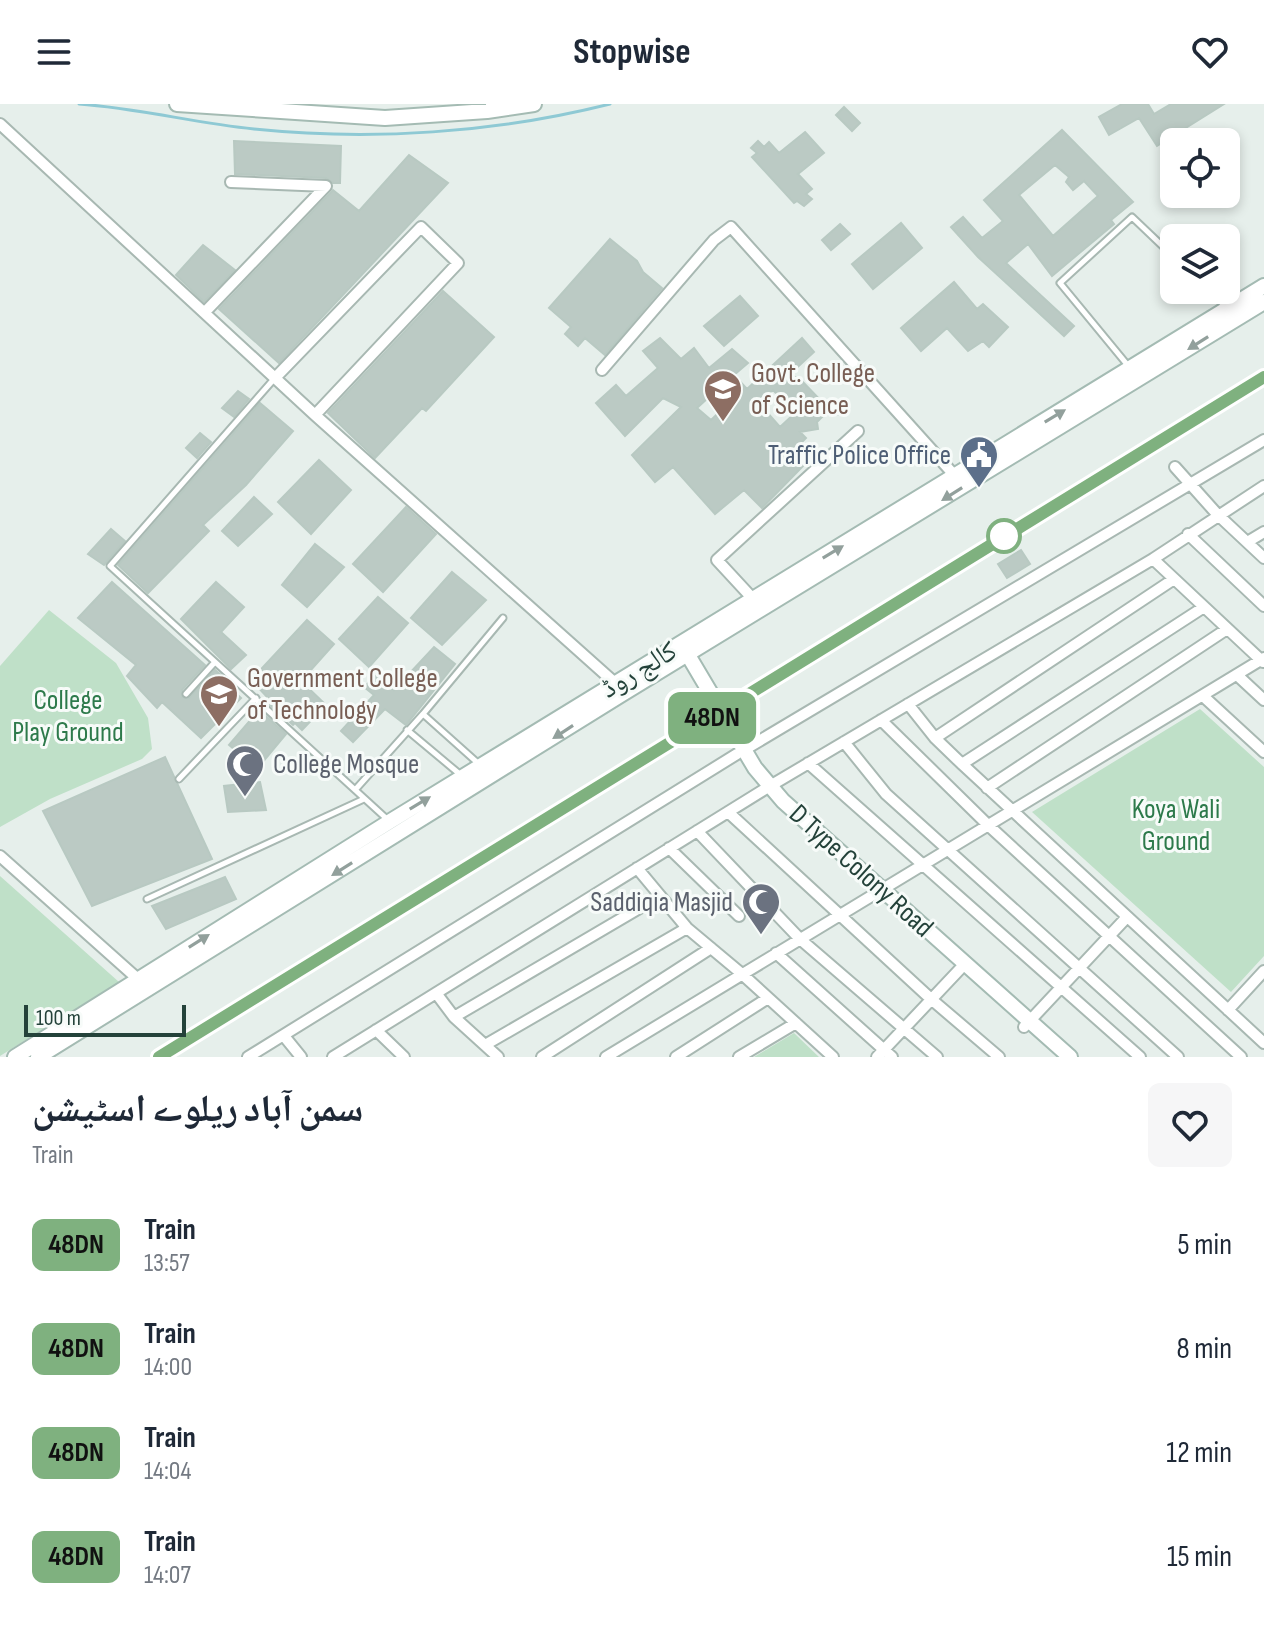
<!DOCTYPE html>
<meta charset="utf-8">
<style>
body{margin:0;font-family:"Sofia Sans Condensed","Noto Naskh Arabic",sans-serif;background:#f6f6f7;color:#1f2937;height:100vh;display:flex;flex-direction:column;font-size:30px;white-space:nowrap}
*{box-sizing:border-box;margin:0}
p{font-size:26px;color:#747a83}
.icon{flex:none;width:44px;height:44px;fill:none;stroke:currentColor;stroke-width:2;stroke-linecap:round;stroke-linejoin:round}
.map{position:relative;height:953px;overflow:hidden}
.panel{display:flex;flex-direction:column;background:#fff;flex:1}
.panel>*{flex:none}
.badge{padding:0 16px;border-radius:12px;font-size:28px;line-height:52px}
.buttons{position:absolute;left:1160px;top:24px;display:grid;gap:16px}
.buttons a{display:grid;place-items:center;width:80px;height:80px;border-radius:12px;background:#fff;box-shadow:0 4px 12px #0003;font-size:40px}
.scale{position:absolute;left:24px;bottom:20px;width:162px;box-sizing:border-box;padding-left:8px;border:4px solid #24423a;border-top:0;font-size:22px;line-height:28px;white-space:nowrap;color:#24423a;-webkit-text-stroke:6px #f7fbf9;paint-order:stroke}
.map>.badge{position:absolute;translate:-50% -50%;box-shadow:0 0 0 4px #fff}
.round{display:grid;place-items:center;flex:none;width:84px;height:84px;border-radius:12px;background:#f6f6f7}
.head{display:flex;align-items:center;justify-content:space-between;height:136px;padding:0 32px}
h1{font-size:38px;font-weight:700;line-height:60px}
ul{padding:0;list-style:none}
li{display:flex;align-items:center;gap:24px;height:104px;padding:0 32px}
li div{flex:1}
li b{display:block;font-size:30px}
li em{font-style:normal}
li .badge{min-width:88px;font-weight:700;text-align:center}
header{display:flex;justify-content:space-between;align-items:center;height:104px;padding:0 32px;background:#fff;font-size:36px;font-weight:700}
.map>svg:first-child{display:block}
.green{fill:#bfe0c8}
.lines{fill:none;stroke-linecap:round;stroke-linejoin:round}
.stream{stroke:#8ec9d4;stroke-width:3}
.building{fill:#bbcac4;stroke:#b8c9c2;stroke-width:2;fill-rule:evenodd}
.lane-casing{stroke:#a8b8b2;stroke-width:9}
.street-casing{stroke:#a8b8b2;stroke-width:14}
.secondary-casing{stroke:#a4bbb3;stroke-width:18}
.lane{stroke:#fff;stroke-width:5}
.street{stroke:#fff;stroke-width:10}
.secondary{stroke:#fff;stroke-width:14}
.rail{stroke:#5f7d75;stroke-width:3;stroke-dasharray:16 8;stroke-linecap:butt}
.oneway{fill:#92a09c}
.line-casing{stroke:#fff;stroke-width:18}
.line{stroke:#7fb17f;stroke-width:12}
.stop-dot{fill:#fff;stroke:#7fb17f;stroke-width:4}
.labels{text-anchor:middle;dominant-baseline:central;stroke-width:6;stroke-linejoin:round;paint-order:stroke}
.education-label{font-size:28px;fill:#785e54;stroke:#f7fbf9;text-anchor:start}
.service-label{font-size:28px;fill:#4e5e75;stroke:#f7fbf9;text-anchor:end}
.street-label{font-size:28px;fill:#24423a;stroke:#f7fbf9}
.park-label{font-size:28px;fill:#2d7a4b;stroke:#f7fbf9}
.worship-label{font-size:28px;fill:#5b616d;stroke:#f7fbf9;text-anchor:start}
</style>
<header><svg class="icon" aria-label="menu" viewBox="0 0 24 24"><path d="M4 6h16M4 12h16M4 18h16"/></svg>Stopwise<svg class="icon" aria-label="heart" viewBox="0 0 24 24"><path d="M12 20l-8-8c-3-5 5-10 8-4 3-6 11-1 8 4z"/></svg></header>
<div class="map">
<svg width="1264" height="953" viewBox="0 0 1264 953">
<rect width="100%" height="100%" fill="#e6efeb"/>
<path class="green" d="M49 506 116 559 148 614 152 645 142 655 50 695 0 723V562Z
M1200 605 1264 663V852L1231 888 1032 708Z
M0 772 119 878 0 952Z
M794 929 819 953H754Z"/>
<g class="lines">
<path class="stream" d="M79 0C137 4 195 19 254 25 371 37 495 29 610 0"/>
</g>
<path class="building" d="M1122 0H1148L1154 10 1171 0H1224L1157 42 1139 14 1109 31 1099 13Z
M844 3 860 19 852 27 836 11Z
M1062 26 1133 98 1111 116 1114 120 1052 172 1028 140 1006 159 1074 222 1064 232 978 153 951 123 963 113 982 134 1003 117 984 96ZM1055 61 1069 73 1066 78 1073 86 1084 77 1098 92 1053 132 1019 91Z
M805 28 824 49 798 70 812 85 806 90 812 95 804 102 797 97 794 99 752 53 757 49 751 44 758 37 764 43 769 38 779 49Z
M234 37 341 42 340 79H333L326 74 235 70Z
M409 51 448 79 279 259 219 205 333 86 359 107Z
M901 119 922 144 873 185 852 160Z
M840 120 850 130 831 146 822 136Z
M610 135 637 157 643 168 662 184 605 251 585 234 578 242 565 230 571 223 549 204Z
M203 141 235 166 204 198 176 171Z
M954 178 977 205 983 200 1008 223 989 243 983 237 968 247 947 224 921 247 901 224Z
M443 187 494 233 426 307 422 304 375 354 328 309Z
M740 192 758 212 724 242 704 222Z
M660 234 681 255 694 244 709 264 732 245 748 259 734 271 747 285 802 234 814 248 790 270 802 277 826 302 844 310 824 311 817 318 818 325 800 328 806 334 793 347 805 360 762 404 744 386 715 410 673 363 655 378 632 351 681 303 663 294 625 332 596 299 616 281 626 292 658 264 643 247ZM721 282 733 295 711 316 697 304ZM773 286 795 309 780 323 759 299Z
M238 287 249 295 234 313 222 304Z
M260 299 293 327 246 381 203 421 209 427 148 489 118 461Z
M200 329 211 338 197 354 186 344Z
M319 356 351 386 311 430 278 398Z
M254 393 272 410 238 442 222 427Z
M406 403 436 430 383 488 353 460Z
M111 425 125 437 104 461 88 450Z
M315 440 344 463 307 503 282 481Z
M1021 446 1030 460 1007 474 998 460Z
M452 468 486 496 442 541 411 514Z
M112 478 205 561 182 586V593L189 594 215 566 223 573 220 575 241 594 201 634 162 598 157 604 127 572 136 561 78 514Z
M216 478 244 503 221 528 246 551 231 565 181 515Z
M378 493 408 519 369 563 339 535Z
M307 516 334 540 301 577 326 601 302 626 295 619 293 621 267 598 269 595 251 576Z
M434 543 455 560 406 621 385 605 353 638 341 627 374 591 364 583 377 571 394 586Z
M259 606 286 630 257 665 229 641Z
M165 653 212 755 92 802 43 707Z
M260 678 266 706 228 708 224 682Z
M225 773 236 795 166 825 152 802Z"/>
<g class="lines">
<g class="lane-casing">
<path id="lane" d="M1208 186 1225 202
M1130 264 1060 179 1132 113 1174 153
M274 275 110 462 388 716
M186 590 215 558
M423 610 479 660
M407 626 462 672
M179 675 256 594
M355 686 423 610 503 514
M147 795 364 695"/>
</g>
<g class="street-casing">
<path id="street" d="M0 20 315 311 615 579
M205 208 326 82 231 78
M602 266 714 136 731 123 956 373
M275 274 421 123 458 159 315 311
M1175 363 1217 410 1264 454
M1188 430 1264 502
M1249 437 1264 428
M1153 455 1263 558
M754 496 717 456 858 327
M1237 571 1264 596
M1203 592 1264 648
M908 600 935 634 962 660 1264 939
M881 616 988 721 1241 953
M935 634 1174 475
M844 638 886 690 1178 953
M744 646 1264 336
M808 659 1140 953
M962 660 1204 503
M987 684 1227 525
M728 708 931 895 999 953
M697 727 800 835 937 953
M669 744 739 812
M0 752 139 876
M637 764 687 824 742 870 833 953
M776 849 892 953
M436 889 454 913 498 953
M1228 906 1264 867
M454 913 660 792
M1024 923 1127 813
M376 926 404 953
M284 932 301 953
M485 941 687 824
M248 953 737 650
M333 953 770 682 1153 455 1264 382
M542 953 711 844
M606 953 1264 554
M676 953 768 894
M739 953 796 919
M877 953 960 865"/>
</g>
<g class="secondary-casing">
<path id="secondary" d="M177 0 385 14 487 7 534 0
M688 551 755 664 783 697 1070 953
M15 953 389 718 1264 182
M38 953 622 590 1264 198"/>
</g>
<use href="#lane" class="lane"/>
<use href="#street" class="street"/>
<use href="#secondary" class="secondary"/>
<path class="rail" d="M159 953 1264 273"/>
</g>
<defs><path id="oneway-solid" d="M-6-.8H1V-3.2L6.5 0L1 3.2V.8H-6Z" transform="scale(2)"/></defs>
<g class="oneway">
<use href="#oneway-solid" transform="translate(1198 239) rotate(148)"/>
<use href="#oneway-solid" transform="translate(1055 312) rotate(-31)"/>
<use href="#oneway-solid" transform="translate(952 390) rotate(148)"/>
<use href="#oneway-solid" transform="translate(833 448) rotate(-31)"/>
<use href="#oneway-solid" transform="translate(563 628) rotate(147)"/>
<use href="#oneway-solid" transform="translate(420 699) rotate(-31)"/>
<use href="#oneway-solid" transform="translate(342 765) rotate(148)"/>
<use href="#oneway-solid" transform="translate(199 837) rotate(-32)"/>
</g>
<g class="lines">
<g class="line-casing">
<path id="line" d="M159 953 1264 273"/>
</g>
<use href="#line" class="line"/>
</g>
<defs>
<g id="university-pin" transform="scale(2)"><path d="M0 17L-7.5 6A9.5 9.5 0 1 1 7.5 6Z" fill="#8d6e63" stroke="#f7fbf9"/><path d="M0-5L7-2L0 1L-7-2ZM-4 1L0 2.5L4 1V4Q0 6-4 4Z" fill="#fff"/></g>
<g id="civic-pin" transform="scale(2)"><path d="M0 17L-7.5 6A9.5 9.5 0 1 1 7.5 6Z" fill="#5c6f8a" stroke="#f7fbf9"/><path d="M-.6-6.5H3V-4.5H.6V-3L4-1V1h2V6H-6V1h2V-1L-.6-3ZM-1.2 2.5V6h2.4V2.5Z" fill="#fff"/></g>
<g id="mosque-pin" transform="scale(2)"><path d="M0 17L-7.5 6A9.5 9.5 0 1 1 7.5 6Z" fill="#6b7280" stroke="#f7fbf9"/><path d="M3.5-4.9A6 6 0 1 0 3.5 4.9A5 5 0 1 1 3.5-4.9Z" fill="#fff"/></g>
</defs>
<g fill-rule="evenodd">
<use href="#university-pin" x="723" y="285"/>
<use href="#civic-pin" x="979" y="351"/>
<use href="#university-pin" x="219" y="590"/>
<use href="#mosque-pin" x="245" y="660"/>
<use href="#mosque-pin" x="761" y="798"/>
</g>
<circle class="stop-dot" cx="1004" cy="432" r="16"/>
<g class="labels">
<g class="education-label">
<text x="751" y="269">Govt. College<tspan x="751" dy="32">of Science</tspan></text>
<text x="247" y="574">Government College<tspan x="247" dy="32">of Technology</tspan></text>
</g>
<g class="service-label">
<text x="951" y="351">Traffic Police Office</text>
</g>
<g class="street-label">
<text transform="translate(639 566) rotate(-31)">کالج روڈ</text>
<text transform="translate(861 767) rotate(42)">D Type Colony Road</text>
</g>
<g class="park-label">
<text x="68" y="596">College<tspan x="68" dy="32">Play Ground</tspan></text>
<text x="1176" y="705">Koya Wali<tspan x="1176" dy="32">Ground</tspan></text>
</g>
<g class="worship-label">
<text x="273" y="660">College Mosque</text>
<text x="733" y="798" text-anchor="end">Saddiqia Masjid</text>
</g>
</g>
</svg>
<div class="buttons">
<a><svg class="icon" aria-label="locate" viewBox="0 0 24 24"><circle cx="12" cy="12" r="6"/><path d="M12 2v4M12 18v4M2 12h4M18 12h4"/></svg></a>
<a><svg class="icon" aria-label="layers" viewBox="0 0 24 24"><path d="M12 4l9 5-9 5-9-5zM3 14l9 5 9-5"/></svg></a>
</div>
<div class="scale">100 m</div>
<b class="badge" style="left:712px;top:614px;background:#7fb17f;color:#111">48DN</b>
</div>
<section class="panel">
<div class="head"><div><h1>سمن آباد ریلوے اسٹیشن</h1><p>Train</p></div><a class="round"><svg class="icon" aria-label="heart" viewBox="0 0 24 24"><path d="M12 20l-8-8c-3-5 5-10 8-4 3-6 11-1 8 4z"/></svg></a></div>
<ul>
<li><span class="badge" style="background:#7fb17f;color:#111">48DN</span><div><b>Train</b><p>13:57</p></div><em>5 min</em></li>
<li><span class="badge" style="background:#7fb17f;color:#111">48DN</span><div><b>Train</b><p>14:00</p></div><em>8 min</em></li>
<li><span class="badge" style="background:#7fb17f;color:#111">48DN</span><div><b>Train</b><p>14:04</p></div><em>12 min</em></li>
<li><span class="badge" style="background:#7fb17f;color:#111">48DN</span><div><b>Train</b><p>14:07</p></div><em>15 min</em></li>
</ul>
</section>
